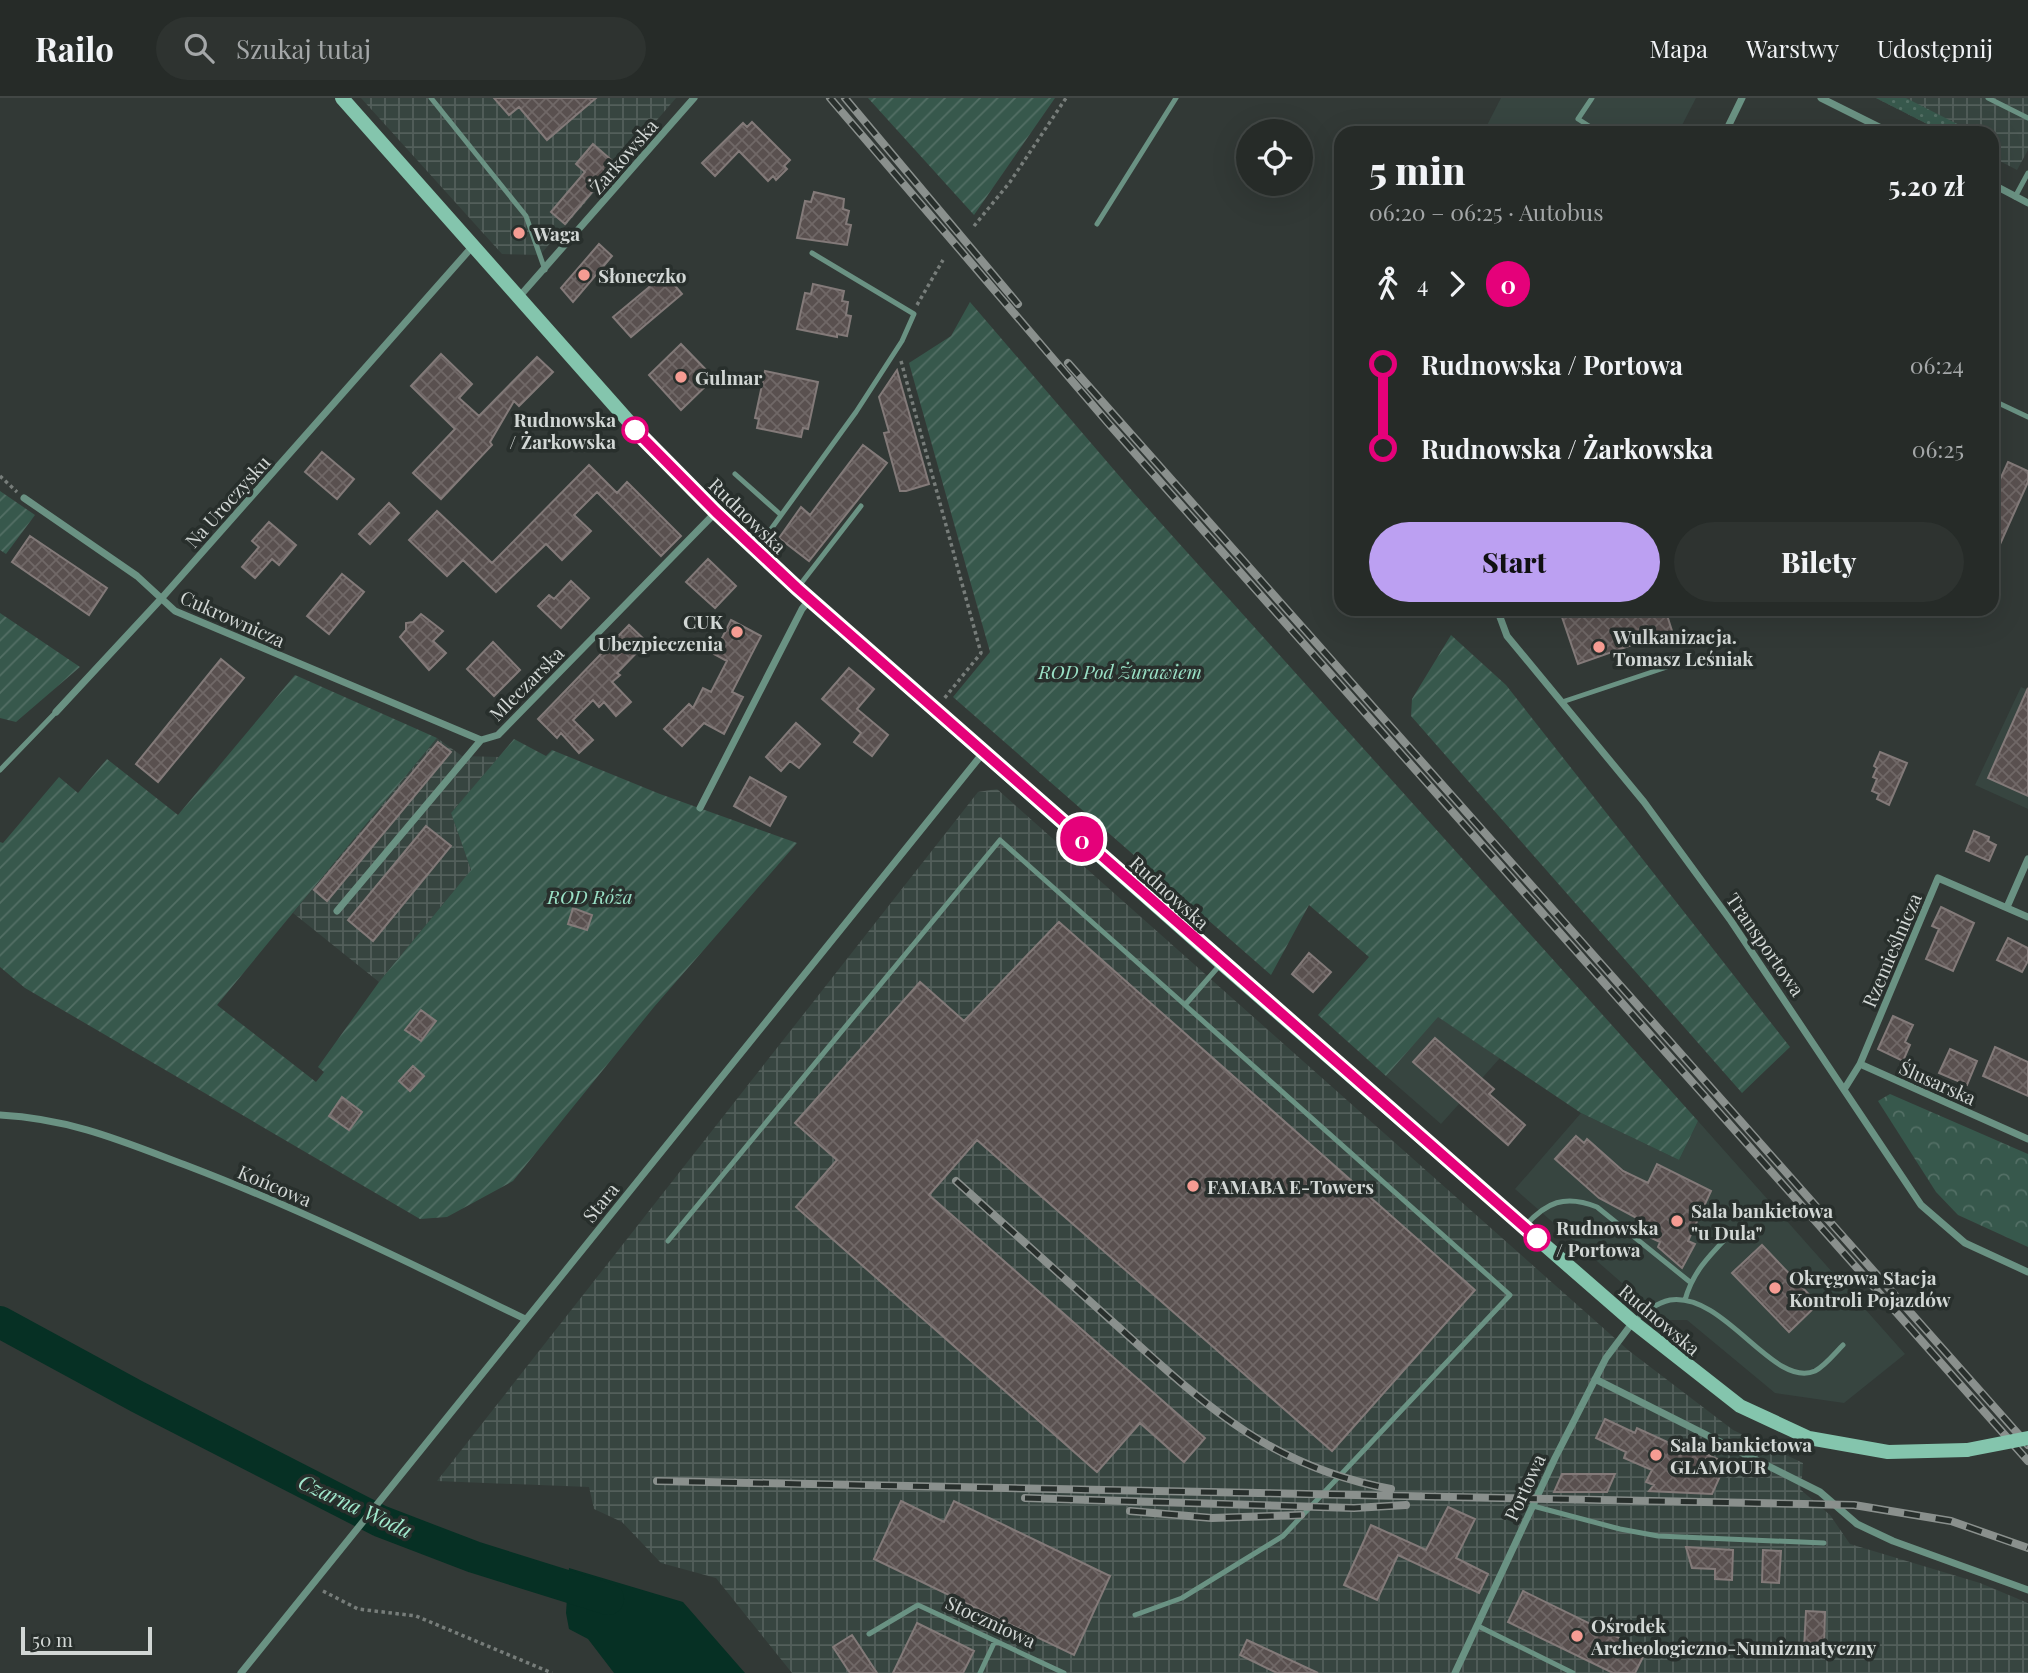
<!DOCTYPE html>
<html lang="pl">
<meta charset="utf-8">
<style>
body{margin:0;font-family:"Playfair Display",serif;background:#2e3330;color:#f1f3f6;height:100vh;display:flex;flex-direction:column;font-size:26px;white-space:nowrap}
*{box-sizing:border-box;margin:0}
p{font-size:23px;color:#a4a7a8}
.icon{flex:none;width:38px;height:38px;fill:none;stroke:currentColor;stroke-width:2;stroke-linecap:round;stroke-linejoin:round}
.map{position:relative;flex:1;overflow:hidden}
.details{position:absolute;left:1334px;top:28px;width:665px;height:490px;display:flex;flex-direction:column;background:#262b28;border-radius:21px;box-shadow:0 7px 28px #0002,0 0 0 2px #424745}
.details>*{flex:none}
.badge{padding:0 14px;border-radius:23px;font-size:24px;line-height:46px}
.tools{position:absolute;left:1236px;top:21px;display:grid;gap:14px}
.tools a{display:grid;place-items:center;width:77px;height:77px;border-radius:50%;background:#262b28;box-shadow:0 7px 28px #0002,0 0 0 2px #424745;font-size:35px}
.scale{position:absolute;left:21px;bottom:18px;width:131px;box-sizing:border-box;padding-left:7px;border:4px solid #d2d7d5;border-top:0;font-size:19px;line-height:24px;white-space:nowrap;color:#d2d7d5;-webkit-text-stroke:5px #282f2c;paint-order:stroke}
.map>.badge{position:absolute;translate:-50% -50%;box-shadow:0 0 0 4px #fff}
.legs{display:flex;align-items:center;gap:10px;height:77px;padding:0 35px;font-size:23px}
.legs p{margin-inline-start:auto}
.head{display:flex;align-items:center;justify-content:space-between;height:119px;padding:0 35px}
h1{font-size:38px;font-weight:800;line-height:52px}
.cta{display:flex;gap:14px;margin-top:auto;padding:14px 35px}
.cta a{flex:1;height:80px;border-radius:42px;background:#bca0f2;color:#111;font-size:28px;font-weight:800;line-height:80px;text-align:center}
.cta a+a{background:#2e3330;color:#f1f3f6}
ul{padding:0 35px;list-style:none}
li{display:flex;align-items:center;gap:24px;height:84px;font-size:26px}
li i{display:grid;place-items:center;width:10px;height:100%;margin:0 9px;background:currentColor}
li i::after{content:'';width:18px;height:18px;margin:-9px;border:5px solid;border-radius:50%;background:#262b28}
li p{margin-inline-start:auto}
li:first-child i{background:linear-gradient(#0000 50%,currentColor 0)}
li:last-child i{background:linear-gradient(currentColor 50%,#0000 0)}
header{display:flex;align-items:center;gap:42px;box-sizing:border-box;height:98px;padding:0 35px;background:#262b28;border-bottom:2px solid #424745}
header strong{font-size:33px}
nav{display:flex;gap:38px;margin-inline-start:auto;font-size:24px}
.search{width:490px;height:63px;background:#2e3330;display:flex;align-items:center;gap:18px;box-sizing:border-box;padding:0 24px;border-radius:38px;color:#a4a7a8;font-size:26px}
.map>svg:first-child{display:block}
.built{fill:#374540}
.industrial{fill:url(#industrial-grid)}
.grass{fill:url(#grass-dots)}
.forest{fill:url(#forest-crowns)}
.garden{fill:url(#garden-furrows)}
.water{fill:#063024}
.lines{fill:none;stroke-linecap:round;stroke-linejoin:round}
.river{stroke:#063024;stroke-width:32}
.building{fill:url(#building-cross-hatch);stroke:#837a79;stroke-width:2}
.path{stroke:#777d7a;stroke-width:3.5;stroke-dasharray:3.5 3.5;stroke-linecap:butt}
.lane{stroke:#6a9283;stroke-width:5}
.street{stroke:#6a9283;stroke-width:7}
.secondary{stroke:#84c5ad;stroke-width:14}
.rail-casing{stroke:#8a908d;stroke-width:8}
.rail{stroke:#282f2c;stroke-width:5;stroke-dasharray:16;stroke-linecap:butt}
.secondary-bridge{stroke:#84c5ad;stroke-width:14}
.line-1-casing{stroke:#fff;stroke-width:16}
.line-1{stroke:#e5017a;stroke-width:10}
.poi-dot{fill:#f59c93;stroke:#282f2c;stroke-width:2.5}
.stop-1-dot{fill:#fff;stroke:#e5017a;stroke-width:3.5}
.labels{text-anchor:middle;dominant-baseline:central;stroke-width:7;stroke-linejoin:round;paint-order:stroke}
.street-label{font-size:19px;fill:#d2d7d5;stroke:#282f2c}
.poi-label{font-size:19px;font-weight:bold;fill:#d2d7d5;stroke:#282f2c;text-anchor:start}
.stop-label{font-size:19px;font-weight:bold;fill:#d2d7d5;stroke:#282f2c;text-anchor:end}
.park-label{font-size:19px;font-style:italic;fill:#9ae1c6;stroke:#282f2c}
.water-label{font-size:21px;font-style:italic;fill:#a1e9cd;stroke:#282f2c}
</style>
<header>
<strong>Railo</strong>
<div class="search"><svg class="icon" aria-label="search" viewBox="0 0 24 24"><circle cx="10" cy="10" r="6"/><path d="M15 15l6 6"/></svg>Szukaj tutaj</div>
<nav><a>Mapa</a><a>Warstwy</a><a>Udostępnij</a></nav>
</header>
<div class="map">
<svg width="2028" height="1575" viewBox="0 0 2028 1575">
<defs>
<pattern id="industrial-grid" width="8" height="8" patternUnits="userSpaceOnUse" patternTransform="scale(1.75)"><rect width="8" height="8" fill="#374540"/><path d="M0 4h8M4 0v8" fill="none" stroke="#535f5b"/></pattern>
<pattern id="grass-dots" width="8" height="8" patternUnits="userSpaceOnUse" patternTransform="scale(1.75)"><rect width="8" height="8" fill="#37584c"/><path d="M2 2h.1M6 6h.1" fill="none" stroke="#536f65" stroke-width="1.8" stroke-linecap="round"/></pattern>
<pattern id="forest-crowns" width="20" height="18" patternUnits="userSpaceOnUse" patternTransform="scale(1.75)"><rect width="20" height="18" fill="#37584c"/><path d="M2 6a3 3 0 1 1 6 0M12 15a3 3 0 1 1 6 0" fill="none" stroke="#536f65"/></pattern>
<pattern id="garden-furrows" width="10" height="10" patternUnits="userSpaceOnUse" patternTransform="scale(1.75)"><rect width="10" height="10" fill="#37584c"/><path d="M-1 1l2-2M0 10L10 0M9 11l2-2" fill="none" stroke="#536f65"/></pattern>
<pattern id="building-cross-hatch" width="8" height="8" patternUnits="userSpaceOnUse" patternTransform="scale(1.75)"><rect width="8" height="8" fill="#59504f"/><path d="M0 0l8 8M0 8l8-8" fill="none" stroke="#706867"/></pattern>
</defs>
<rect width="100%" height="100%" fill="#323936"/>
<path class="built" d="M1501 0H1696L1678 35H1483Z
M2021 589 2028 592V711L1975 687Z
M1437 918 1500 960 1441 1026 1386 978Z
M1581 1015 1679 1062 1698 1023 1905 1256 1844 1305 1775 1295 1687 1222H1664L1515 1091Z"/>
<path class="industrial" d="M361 0H676L540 157 502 156Z
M1876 0H2028V52L2017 72 1992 59V35H1945Z
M437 640 462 658 499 659 451 715 471 772 379 884 293 815Z
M997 691 1628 1252 1733 1332 1803 1365 1801 1392 1830 1417 1850 1446 1980 1485 2028 1505V1575H792L716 1480 661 1465 622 1424 594 1411 589 1389 437 1383 978 694Z"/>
<path class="grass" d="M1876 0H1906L1975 35H1945Z"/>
<path class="forest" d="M1890 996 2028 1056V1149L1958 1117 1936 1094 1878 1003Z"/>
<path class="garden" d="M868 0H1055L974 117Z
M970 204 1133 394 1698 1023 1679 1062 1581 1015 1438 919 1386 978 1318 917 1369 859 1309 807 1271 877 953 599 990 554 909 265 951 238Z
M0 393 35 417 6 456 0 452Z
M0 515 80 569 16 624 0 620Z
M1451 537 1506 587 1790 949 1742 995 1411 618 1412 601Z
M295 577 437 640 217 907 316 984 324 974 318 969 379 884 471 772 451 715 514 641 546 658 552 652 660 696 797 745 654 909 513 1083 447 1119 420 1121 25 890 0 869V744L3 745 59 679 78 695 107 661 178 717Z"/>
<path class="water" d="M569 1470 683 1504 745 1575H614L588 1541 569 1531 566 1515Z"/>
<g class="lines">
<path class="river" d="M0 1224 138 1299 380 1423 474 1459 608 1501"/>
</g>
<path class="building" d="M494 0H596L547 42 519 9 509 17Z
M752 24 790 62 784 68 787 71 776 82 773 78 768 83 739 53 715 78 702 65 743 25 747 29Z
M593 46 616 66 565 126 551 114 585 74 576 66Z
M814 94 844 101 843 111 849 113 846 126 851 127 847 147 797 140 805 103 811 104Z
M599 146 612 158 573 204 561 190Z
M665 176 682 196 631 239 613 219Z
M813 186 844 193 842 203 848 204 846 217 851 218 847 238 837 236V239L797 231 805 195 811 196Z
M681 246 714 280 681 312 649 277Z
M441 256 472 286 459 300 479 318 537 259 553 274 519 308 514 303 490 344 492 347 441 401 413 375 455 331 411 288Z
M897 272 929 386 906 393H900L884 335 889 334 879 299Z
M765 273 818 284 808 331 803 330 801 339 757 330 759 321 755 320Z
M863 347 887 365 809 463 779 440 801 409 810 417Z
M322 354 354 381 337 401 305 374Z
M2008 364 2028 373V384L1992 464V399Z
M589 367 617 395 627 384 681 438 661 458 597 394 574 417 591 433 562 462 546 446 496 494 463 462 447 478 409 442 437 413 492 465Z
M389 405 399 415 370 446 359 436Z
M269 424 296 447 279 467 272 461 255 480 242 469 259 449 252 443Z
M30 438 107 490 89 517 12 464Z
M708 461 736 488 715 510 686 484Z
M342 476 364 494 329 536 307 518Z
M571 483 589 500 561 530 538 508 549 497 554 501Z
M1574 511H1665L1672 533 1578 566 1561 516Z
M421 516 443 533 433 543 446 555 429 572 400 539 406 532V525L413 524Z
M731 522 761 538 732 594 743 599 724 636 704 625 682 648 664 631 689 606 693 610 703 590 711 594 727 563 714 556Z
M629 527 647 544 617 575 620 577 612 584 631 604 616 618 604 604 599 609 593 602 573 622 593 642 579 655 561 635 557 640 538 621Z
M493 544 520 572 494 598 467 571Z
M221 561 244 580 158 684 136 666Z
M849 570 874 591 857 611 888 637 872 658 854 644 861 635 822 601Z
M2028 590V698L1988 680Z
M796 625 820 646 799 670 790 663 781 673 766 659Z
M438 644 451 654 327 803 314 792Z
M1880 654 1907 665 1889 707 1877 701 1879 696 1872 693 1877 681 1873 679 1877 670 1874 668Z
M750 679 786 699 770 728 734 708Z
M426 728 451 748 373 843 348 822Z
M1974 733 1989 739 1988 743 1996 747 1989 763 1966 753Z
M1941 809 1974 825 1953 873 1926 861 1939 831 1932 828Z
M573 810 592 817 587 832 568 826Z
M1059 824 1475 1192 1332 1353 977 1042 929 1097 1205 1340 1184 1364 1140 1325 1097 1374 796 1109 837 1062 795 1025 920 884 964 923Z
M2008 840 2028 850V863L2022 874 1997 862Z
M1309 855 1331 874 1313 894 1292 876Z
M421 912 436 923 421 943 405 932Z
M1893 918 1913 927 1905 944 1910 947 1903 963 1878 951Z
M1435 940 1494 991 1489 996 1525 1027 1508 1047 1413 964Z
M1995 949 2028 964V998L1983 978Z
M1950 951 1977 963 1967 987 1939 975Z
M413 968 424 978 410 993 399 983Z
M342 999 362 1014 349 1032 329 1018Z
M1576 1038 1584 1045 1587 1041 1623 1073 1648 1085 1657 1066 1711 1093 1688 1143 1695 1146 1682 1170 1658 1149 1660 1144 1643 1136 1648 1126 1599 1100 1555 1061Z
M1762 1147 1818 1206 1789 1234 1732 1175Z
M1605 1321 1635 1335 1637 1330 1689 1354 1691 1349 1726 1365 1712 1396 1649 1393 1654 1387 1646 1384 1652 1372 1624 1360 1626 1354 1596 1340Z
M1562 1376H1615L1607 1394H1554Z
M901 1403 944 1424 954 1403 1110 1478 1074 1557 874 1461Z
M1448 1409 1475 1421 1456 1460 1488 1476 1479 1495 1398 1457 1377 1502 1344 1487 1371 1427 1426 1452Z
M1686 1449 1733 1452 1732 1482 1715 1481V1471L1692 1470Z
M1763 1452 1781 1453 1779 1485 1762 1484Z
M1523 1493 1646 1553 1635 1575H1613L1508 1524Z
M1806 1513 1825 1514 1824 1552 1804 1551Z
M917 1525 974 1553 963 1575H893Z
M852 1537 877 1575H850L833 1549Z
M1247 1542 1318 1575H1277L1240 1557Z"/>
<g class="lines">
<path class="path" d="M974 128 1010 84 1066 0
M917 207 943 162
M901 263 981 555 943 602
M0 378 17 394
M323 1493 358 1511 416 1518 552 1575"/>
<path class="lane" d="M431 0 526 118 545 172
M1592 0 1578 21 1600 35
M1988 0 2028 20
M2015 99 2028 75
M1097 126 1176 0
M1992 302 2028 319
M735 376 781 417
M758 449 856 314 902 243 914 216 812 155
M799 488 861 408
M1562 604 1676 566
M0 672 56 614
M1524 1129C1546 1104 1565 1096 1597 1109L1690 1184
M668 1143 1000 742 1185 907 1219 868
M1685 1202C1693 1173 1710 1157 1731 1135
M1633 1224C1644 1215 1656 1205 1670 1202 1725 1194 1773 1291 1815 1273 1825 1268 1835 1255 1843 1247
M1533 1408 1620 1431 1658 1438 1824 1445
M1135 1517 1182 1500 1283 1438 1510 1197 1185 907
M1478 1528 1573 1575
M869 1536 918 1507 1064 1575
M980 1575 995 1543"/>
<path class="street" d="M1821 0 1891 35
M1725 35 1742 0
M1992 86 2028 105
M519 199 694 0
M24 400 137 478 175 513 481 642
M1497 511 1507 538 1644 704 1731 823 1921 1107 1965 1145 2028 1174
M56 614 160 502 472 149
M700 710 802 511 810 501
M2007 809 2028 761
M337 813 481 642 498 637 716 414
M1860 966 2028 1041
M1845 990 1860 966 1938 780 2028 819
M0 1017C72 1021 122 1043 188 1068 303 1112 414 1167 525 1221
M1595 1281 1820 1394 1857 1426 1893 1443 2028 1492
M241 1575 983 655
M1455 1575 1555 1360 1606 1260 1633 1224"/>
<path class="secondary" d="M342 0 646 343 716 414 797 490 1221 865 1633 1224 1740 1308 1809 1340 1888 1354 1967 1352"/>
<g class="rail-casing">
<path id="rail" d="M830 0 1108 325 2028 1363
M845 0 1018 206
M1068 265 2028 1347
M956 1083C1008 1130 1061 1177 1114 1225 1203 1305 1267 1368 1391 1391
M657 1383 1854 1407 1951 1423 2028 1450
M1025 1400 1354 1410 1406 1407
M1130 1413 1212 1420 1301 1417"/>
</g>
<use href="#rail" class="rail"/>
<path class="secondary-bridge" d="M1967 1352 2028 1340"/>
</g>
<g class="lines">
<g class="line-1-casing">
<path id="line-1" d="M635 332 716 414 797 490 1537 1140"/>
</g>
<use href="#line-1" class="line-1"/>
</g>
<g class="poi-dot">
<circle cx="519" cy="135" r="7"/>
<circle cx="584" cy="177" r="7"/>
<circle cx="681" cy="279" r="7"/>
<circle cx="737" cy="534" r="7"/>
<circle cx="1599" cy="549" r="7"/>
<circle cx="1193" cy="1088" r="7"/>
<circle cx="1677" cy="1123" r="7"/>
<circle cx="1775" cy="1190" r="7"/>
<circle cx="1656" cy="1357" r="7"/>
<circle cx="1577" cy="1538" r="7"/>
</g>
<g class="stop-1-dot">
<circle cx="635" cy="332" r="12"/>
<circle cx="1537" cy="1140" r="12"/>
</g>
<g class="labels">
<g class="street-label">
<text transform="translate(623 58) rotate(-49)">Żarkowska</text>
<text transform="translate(227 403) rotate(-48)">Na Uroczysku</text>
<text transform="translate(748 417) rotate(44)">Rudnowska</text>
<text transform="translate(233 520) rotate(24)">Cukrownicza</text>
<text transform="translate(526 585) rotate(-45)">Mleczarska</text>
<text transform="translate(1170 794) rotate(42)">Rudnowska</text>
<text transform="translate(1766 846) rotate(55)">Transportowa</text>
<text transform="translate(1891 852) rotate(-67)">Rzemieślnicza</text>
<text transform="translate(1938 984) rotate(24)">Ślusarska</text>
<text transform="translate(275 1087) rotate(23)">Końcowa</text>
<text transform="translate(600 1104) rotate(-51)">Stara</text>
<text transform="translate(1660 1221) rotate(40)">Rudnowska</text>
<text transform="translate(1524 1389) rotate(-65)">Portowa</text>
<text transform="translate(991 1523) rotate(25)">Stoczniowa</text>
</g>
<g class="poi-label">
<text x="533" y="135">Waga</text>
<text x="598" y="177">Słoneczko</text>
<text x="695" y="279">Gulmar</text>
<text x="723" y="523" text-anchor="end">CUK<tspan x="723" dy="22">Ubezpieczenia</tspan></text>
<text x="1613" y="538">Wulkanizacja.<tspan x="1613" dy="22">Tomasz Leśniak</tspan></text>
<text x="1207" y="1088">FAMABA E-Towers</text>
<text x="1691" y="1112">Sala bankietowa<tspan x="1691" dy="22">"u Dula"</tspan></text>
<text x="1789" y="1179">Okręgowa Stacja<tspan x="1789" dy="22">Kontroli Pojazdów</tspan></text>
<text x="1670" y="1346">Sala bankietowa<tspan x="1670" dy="22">GLAMOUR</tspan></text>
<text x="1591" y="1527">Ośrodek<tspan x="1591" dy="22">Archeologiczno-Numizmatyczny</tspan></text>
</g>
<g class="stop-label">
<text x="616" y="321">Rudnowska<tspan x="616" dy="22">/ Żarkowska</tspan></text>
<text x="1556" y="1129" text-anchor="start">Rudnowska<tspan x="1556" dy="22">/ Portowa</tspan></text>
</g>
<g class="park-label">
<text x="1120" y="573">ROD Pod Żurawiem</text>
<text x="590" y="798">ROD Róża</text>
</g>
<g class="water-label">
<text transform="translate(356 1407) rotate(25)">Czarna Woda</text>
</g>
</g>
</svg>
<div class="tools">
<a><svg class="icon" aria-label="locate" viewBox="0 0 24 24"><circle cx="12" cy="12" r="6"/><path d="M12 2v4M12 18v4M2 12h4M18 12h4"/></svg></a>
</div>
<div class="scale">50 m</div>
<b class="badge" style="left:1082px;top:741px;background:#e5017a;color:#fff">0</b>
<section class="details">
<div class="head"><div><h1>5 min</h1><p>06:20 – 06:25 · Autobus</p></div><b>5.20 zł</b></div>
<div class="legs"><svg class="icon" aria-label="walk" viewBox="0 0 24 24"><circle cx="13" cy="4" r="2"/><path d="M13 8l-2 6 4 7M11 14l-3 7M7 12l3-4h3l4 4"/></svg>4<svg class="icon" aria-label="forward" viewBox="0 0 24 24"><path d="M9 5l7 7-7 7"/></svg><b class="badge" style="background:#e5017a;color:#fff">0</b></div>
<ul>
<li><i style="color:#e5017a"></i><b>Rudnowska / Portowa</b><p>06:24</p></li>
<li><i style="color:#e5017a"></i><b>Rudnowska / Żarkowska</b><p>06:25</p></li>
</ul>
<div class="cta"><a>Start</a><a>Bilety</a></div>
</section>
</div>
